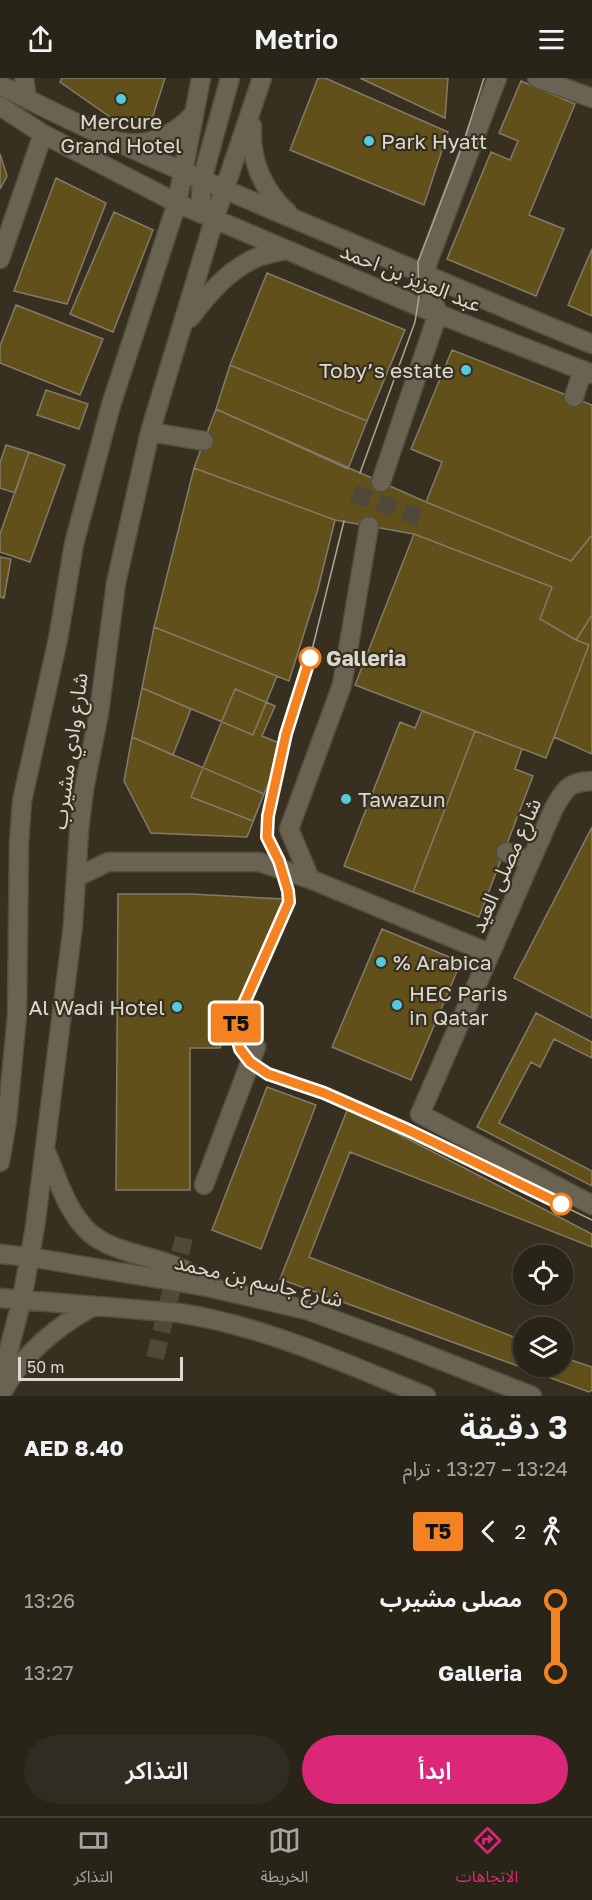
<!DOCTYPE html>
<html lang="ar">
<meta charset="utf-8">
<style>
body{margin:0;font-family:"Golos Text","Noto Sans Arabic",sans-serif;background:#312c21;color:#f1f3f6;direction:rtl;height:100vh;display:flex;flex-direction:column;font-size:22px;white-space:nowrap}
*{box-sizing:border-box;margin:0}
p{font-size:20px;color:#a5a4a2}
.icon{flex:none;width:33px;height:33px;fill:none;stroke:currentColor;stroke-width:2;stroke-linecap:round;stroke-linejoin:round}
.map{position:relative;height:1318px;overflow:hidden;direction:ltr}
.drawer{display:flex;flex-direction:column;background:#292418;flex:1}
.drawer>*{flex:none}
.badge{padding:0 12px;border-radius:4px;font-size:21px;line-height:39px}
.fabs{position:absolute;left:513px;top:1167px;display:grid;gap:12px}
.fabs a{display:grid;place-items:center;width:60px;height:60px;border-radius:50%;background:#292418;box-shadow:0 2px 4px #0004,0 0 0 2px #454137;font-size:30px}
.scale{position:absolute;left:18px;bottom:15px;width:165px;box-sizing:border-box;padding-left:6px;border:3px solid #dcd8ce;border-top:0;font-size:16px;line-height:21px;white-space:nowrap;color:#dcd8ce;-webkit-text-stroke:4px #373020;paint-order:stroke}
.map>.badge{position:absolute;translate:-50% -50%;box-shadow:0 0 0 3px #fff}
.legs{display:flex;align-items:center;gap:9px;height:66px;padding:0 24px;font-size:20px}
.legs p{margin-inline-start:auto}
.overview{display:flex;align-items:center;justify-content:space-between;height:102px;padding:0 24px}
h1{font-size:33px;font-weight:600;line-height:45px}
.cta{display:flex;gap:12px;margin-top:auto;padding:12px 24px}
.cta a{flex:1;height:69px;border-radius:36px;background:#db2777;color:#fff;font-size:24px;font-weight:600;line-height:69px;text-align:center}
.cta a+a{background:#312c21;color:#f1f3f6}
ul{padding:0 24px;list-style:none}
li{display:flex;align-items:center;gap:21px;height:72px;font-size:22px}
li i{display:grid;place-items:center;width:9px;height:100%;margin:0 8px;background:currentColor}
li i::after{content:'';width:15px;height:15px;margin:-8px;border:4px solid;border-radius:50%;background:#292418}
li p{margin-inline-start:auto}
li:first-child i{background:linear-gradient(#0000 50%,currentColor 0)}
li:last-child i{background:linear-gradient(currentColor 50%,#0000 0)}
header{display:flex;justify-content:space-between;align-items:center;height:78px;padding:0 24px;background:#292418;font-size:27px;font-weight:600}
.dock{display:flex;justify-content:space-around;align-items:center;height:84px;border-top:2px solid #454137;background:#292418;font-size:16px;color:#a5a4a2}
.dock a{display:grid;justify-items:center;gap:3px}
.dock .active{color:#db2777}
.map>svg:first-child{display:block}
.building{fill:#62501b;stroke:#837b69;stroke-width:1.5}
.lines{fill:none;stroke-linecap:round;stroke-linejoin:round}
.minor-tunnel{stroke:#50493a;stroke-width:18;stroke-dasharray:18 9;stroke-linecap:butt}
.minor-casing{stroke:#534e3f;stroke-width:21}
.minor{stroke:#6a6351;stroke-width:18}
.tram{stroke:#aba69b;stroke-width:1.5}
.line-1-casing{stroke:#fff;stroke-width:14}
.line-1{stroke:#f58220;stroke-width:9}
.poi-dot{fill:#54cadc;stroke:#373020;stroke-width:2}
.stop-1-dot{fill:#fff;stroke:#f58220;stroke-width:3}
.labels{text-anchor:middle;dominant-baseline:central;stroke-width:4.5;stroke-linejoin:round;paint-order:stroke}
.poi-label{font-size:21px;fill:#dcd8ce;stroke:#373020;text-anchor:start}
.street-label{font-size:21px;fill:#dcd8ce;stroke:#373020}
.stop-label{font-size:21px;font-weight:bold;fill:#dcd8ce;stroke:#373020;text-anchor:start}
</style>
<header><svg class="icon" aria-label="menu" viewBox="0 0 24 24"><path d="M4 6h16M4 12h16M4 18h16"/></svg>Metrio<svg class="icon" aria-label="share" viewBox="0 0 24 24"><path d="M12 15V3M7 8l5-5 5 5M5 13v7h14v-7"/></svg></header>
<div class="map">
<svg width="592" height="1318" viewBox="0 0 592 1318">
<rect width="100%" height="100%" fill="#373020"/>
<path class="building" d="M62 0H165L153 38 113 41 60 4Z
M318 0H325L448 54 424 127 290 72Z
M360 0H448L445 40Z
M521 3 575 26 529 137 564 151 536 218 447 181 491 74 510 82 518 63 499 55Z
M0 76 7 98 0 111Z
M56 100 106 125 67 226 14 213Z
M114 134 153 152 113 254 70 236Z
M592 171V238L568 227Z
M267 195 405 252 367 343 230 287Z
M16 227 103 261 80 317 0 285V268Z
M452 272 592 327V457L571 483 426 424 442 384 411 371Z
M230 287 367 343 348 391 216 331Z
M46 312 88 326 79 351 37 337Z
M216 331 426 424 571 483 592 457V537L576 562 540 541 552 509 414 456 335 442 194 390Z
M6 367 29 374 15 415 0 410V385Z
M29 374 65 387 30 484 0 474V456Z
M194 390 335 442 318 511 289 603 154 549Z
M414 456 552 509 540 541 576 562 589 567 546 680 355 607Z
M0 479 11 481 4 520 0 519Z
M592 537V676L554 659 589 567 576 562Z
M154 549 277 598 253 657 142 610Z
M142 610 191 631 173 677 132 659Z
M235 611 275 628 262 658 284 667 253 743 191 719Z
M422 633 475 653 413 814 344 788 400 644 415 650Z
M475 653 522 671 515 691 533 698 479 839 413 814Z
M132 659 264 716 247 759 151 755 124 703Z
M592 749V940L514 900Z
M118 816H191L283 821 220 970H190V1112H116Z
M382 851 461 884 411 1002 332 969Z
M536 935 592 964V980L554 961 540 989 531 984 499 1045 592 1093V1108L477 1049Z
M267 1009 316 1027 261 1171 212 1152Z
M348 1030 592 1156V1169L350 1074 309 1179 524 1263V1288H562V1279L592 1289V1312L589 1314 280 1201Z"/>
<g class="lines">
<path class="minor-tunnel" d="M353 415 420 440
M155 1280 184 1160"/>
<g class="minor-casing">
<path id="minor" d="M24 0 27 21
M537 0 592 20
M0 7C96 57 195 99 294 141 393 182 492 226 592 266
M0 28 43 56 177 125 418 228 592 296
M252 48C250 83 263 112 288 135
M122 64C149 69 174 57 193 37
M213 141C199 129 200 119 202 102L230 0
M0 181 43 56
M190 240C208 216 229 191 258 179 266 176 277 174 286 172
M574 319 583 292
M150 354 204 363
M381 404 438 235 423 197 497 0
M592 703C568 704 566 710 554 730L420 1036 592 1127
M506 774 530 784
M77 799 108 784H259L310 801 489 875
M310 801 289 751 342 607 369 448
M46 1074C58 1101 67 1135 90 1155 112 1174 148 1177 175 1188 187 1192 196 1200 206 1208
M0 1084 7 1042 17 937 19 766 22 723 58 561 74 466 111 327 177 125 201 0
M204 1107 256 969
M0 1176 30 1179 208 1209 307 1232 397 1265 532 1318
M0 1220 179 1235C265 1248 346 1286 426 1318
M0 1306 22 1221 35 1149 73 847 79 753 84 711 99 635 116 505 150 354 214 142 262 0
M3 1313C23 1276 56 1249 92 1229"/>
</g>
<use href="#minor" class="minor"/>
<path class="tram" d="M360 395 415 244 419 218 418 184 464 63 484 0
M344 443 310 580 286 656 268 739 267 759 279 783 288 813 289 824 234 948 240 971 250 984 268 996 324 1015 408 1052 592 1142"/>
</g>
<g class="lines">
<g class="line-1-casing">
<path id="line-1" d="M310 580 286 656 268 738 267 759 279 783 288 813 289 824 234 948 240 971 250 984 268 996 324 1015 408 1052 561 1126"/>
</g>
<use href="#line-1" class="line-1"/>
</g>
<g class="poi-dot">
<circle cx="121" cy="21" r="6"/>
<circle cx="369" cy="63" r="6"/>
<circle cx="466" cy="292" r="6"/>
<circle cx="346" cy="721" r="6"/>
<circle cx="381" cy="884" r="6"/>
<circle cx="397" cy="927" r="6"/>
<circle cx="177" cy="929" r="6"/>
</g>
<g class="stop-1-dot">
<circle cx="310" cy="580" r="10"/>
<circle cx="561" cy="1126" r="10"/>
</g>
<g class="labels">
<g class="poi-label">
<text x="121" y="43" text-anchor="middle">Mercure<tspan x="121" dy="24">Grand Hotel</tspan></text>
<text x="381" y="63">Park Hyatt</text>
<text x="454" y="292" text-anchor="end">Toby’s estate</text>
<text x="358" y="721">Tawazun</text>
<text x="393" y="884">% Arabica</text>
<text x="409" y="915">HEC Paris<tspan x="409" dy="24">in Qatar</tspan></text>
<text x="165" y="929" text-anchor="end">Al Wadi Hotel</text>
</g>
<g class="street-label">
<text transform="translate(411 199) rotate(22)">عبد العزيز بن احمد</text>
<text transform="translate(69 673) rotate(-82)">شارع وادي مشيرب</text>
<text transform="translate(505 787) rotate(-66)">شارع مصلى العيد</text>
<text transform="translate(259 1202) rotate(13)">شارع جاسم بن محمد</text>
</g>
<g class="stop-label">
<text x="326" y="580">Galleria</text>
</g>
</g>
</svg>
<div class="fabs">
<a><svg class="icon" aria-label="locate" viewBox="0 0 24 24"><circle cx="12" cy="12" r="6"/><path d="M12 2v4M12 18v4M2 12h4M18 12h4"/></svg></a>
<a><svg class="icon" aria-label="layers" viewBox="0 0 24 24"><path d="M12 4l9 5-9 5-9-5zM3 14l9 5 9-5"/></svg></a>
</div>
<div class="scale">50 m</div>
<b class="badge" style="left:236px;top:945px;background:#f58220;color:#111">T5</b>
</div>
<section class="drawer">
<div class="overview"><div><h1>3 دقيقة</h1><p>13:24 – 13:27 · ترام</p></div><b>AED 8.40</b></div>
<div class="legs"><svg class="icon" aria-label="walk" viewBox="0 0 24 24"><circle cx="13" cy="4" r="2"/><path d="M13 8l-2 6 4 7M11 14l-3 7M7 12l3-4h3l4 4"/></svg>2<svg class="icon" aria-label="back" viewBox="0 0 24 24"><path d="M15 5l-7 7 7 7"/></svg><b class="badge" style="background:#f58220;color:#111">T5</b></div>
<ul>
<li><i style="color:#f58220"></i><b>مصلى مشيرب</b><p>13:26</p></li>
<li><i style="color:#f58220"></i><b>Galleria</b><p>13:27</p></li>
</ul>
<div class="cta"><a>ابدأ</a><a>التذاكر</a></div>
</section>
<nav class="dock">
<a class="active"><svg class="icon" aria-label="directions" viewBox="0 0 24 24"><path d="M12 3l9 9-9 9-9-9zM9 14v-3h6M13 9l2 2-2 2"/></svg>الاتجاهات</a>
<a><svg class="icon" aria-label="map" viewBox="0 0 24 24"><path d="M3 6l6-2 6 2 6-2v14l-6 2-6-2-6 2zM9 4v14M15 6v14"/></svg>الخريطة</a>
<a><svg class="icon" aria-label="tickets" viewBox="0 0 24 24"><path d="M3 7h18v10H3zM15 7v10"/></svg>التذاكر</a>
</nav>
